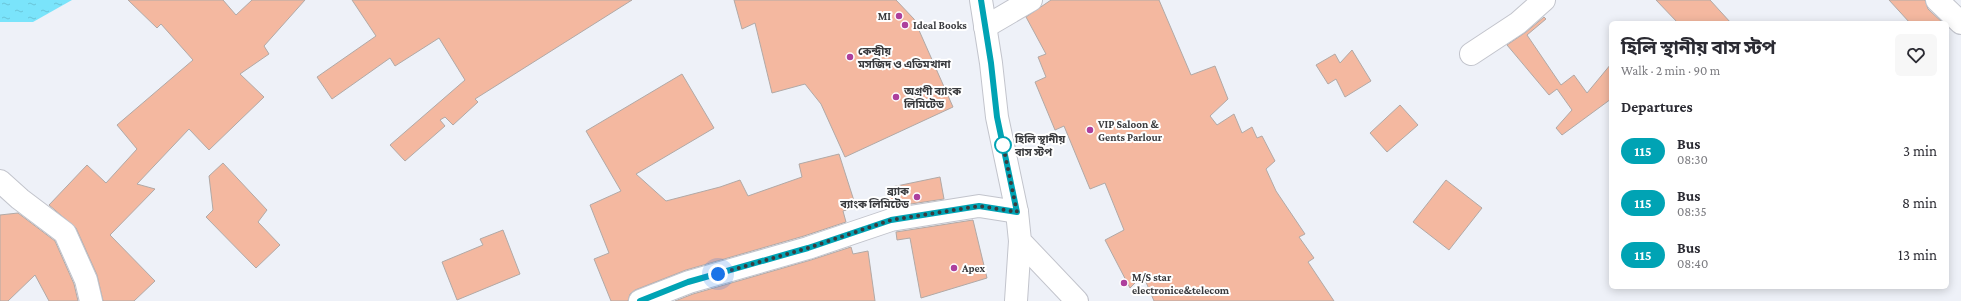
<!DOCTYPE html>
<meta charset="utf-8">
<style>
body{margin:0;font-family:"Crimson Pro","Noto Sans Bengali",serif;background:#f7f7f7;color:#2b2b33;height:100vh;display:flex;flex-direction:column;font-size:15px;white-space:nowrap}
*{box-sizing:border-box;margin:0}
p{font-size:13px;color:#7c7c81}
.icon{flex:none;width:22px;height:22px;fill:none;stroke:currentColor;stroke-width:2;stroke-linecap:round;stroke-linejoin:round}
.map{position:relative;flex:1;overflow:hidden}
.panel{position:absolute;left:1609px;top:21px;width:340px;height:268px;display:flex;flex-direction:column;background:#fff;border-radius:6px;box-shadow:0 2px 10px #0003}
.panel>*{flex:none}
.badge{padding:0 8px;border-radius:13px;font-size:14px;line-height:26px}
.you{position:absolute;width:20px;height:20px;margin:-10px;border:3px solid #fff;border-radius:50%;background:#1a73e8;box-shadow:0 0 0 6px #1a73e833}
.map>.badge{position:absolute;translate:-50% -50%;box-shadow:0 0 0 2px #fff}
h2{padding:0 12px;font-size:15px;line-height:36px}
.round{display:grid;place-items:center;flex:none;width:42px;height:42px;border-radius:6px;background:#f7f7f7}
.summary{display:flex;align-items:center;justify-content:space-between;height:68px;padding:0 12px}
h1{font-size:19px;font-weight:700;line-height:30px}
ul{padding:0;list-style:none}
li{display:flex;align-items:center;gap:12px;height:52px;padding:0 12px}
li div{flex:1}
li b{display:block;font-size:15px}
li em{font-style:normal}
li .badge{min-width:44px;font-weight:700;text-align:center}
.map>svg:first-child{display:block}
.water{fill:url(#water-ripples)}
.building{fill:#f4b8a0;stroke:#b1a9a6}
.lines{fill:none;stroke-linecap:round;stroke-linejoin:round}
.minor-casing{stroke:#c2c4cc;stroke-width:24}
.secondary-casing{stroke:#c2c4cc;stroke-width:24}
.primary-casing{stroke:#c2c4cc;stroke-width:24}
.minor{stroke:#fff;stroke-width:22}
.secondary{stroke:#fff;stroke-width:22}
.primary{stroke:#fff;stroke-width:22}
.line-casing{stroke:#fff;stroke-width:9}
.line{stroke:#00a3b4;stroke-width:6}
.walk{stroke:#3a3b3e;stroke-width:4;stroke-dasharray:0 7.2}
.poi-dot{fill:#ad3f9d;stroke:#fff;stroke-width:1.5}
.stop-dot{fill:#fff;stroke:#00a3b4;stroke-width:2}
.labels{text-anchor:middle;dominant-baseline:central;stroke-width:4;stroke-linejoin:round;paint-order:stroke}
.poi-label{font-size:11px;font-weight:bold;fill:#3a3b3e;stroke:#fff;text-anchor:start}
.stop-label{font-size:11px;font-weight:bold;fill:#3a3b3e;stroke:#fff;text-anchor:start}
</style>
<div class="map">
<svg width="1961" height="301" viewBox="0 0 1961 301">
<defs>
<pattern id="water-ripples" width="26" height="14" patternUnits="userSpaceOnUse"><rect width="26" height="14" fill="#7ae4fb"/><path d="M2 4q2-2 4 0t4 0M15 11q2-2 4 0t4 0" fill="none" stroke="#6ac4d8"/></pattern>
</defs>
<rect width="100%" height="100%" fill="#eef1f8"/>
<path class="water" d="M0 0H72L33 22H0Z"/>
<path class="building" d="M128 0H223L236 15 252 0H305L264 46 269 54 240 74 264 97 209 150 189 129 137 184 155 189 110 235 155 281 134 301H103L97 275 76 228 49 205 87 165 106 183 137 149 117 125 193 60 161 24 157 28Z
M352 0H632L475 99 478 102 453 125 445 117 440 120 445 126 405 161 390 145 465 80 439 38 395 66 390 58 332 99 317 77 376 36Z
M734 0H896L914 19 953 107 845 157 821 104 805 84 772 93 755 23 742 29Z
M1051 0H1159L1191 75 1215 66 1228 99 1210 116 1217 125 1234 114 1242 133 1252 127 1257 138 1262 136 1275 161 1266 169 1276 191 1305 234 1299 237 1314 258 1308 262 1334 301H1154L1143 275 1130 288 1105 240 1124 230 1105 183 1090 189 1064 126 1055 130 1035 82 1046 77 1038 57 1046 54 1026 17Z
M1656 0H1710L1731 23H1678Z
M1889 0H1925L1928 9 1943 23H1910Z
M1544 17 1546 19 1527 35 1561 85 1574 75 1587 93 1611 64V99L1562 135 1556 128 1572 110 1557 89 1549 95 1507 45 1526 32Z
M1352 50 1371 81 1345 97 1336 79 1328 84 1316 65 1335 54 1340 63Z
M682 74 714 128 636 174 666 201 720 187 740 180 748 196 802 177 799 164 839 154 856 207 843 211 846 222 804 236 686 270 635 290 630 294 628 301H611L594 259 609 253 590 205 621 191 586 131Z
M1400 105 1418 125 1387 152 1370 133Z
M223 163 267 210 258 222 280 245 256 268 206 217 213 210 209 176Z
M940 177 944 199 891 207 887 188Z
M1446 180 1482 208 1449 250 1413 222Z
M18 213 55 241 74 284 78 301H49L35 275 8 301H0V215Z
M973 220 987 278 921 298 910 238 897 240 896 232Z
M503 230 520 274 457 300 442 262 483 245 480 239Z
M851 247 853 254 868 251 875 301H675L693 294 811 260Z"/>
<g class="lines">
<g class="minor-casing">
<path id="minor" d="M1937 0 1961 23
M985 27 1031 0
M1471 54 1518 23 1544 0
M0 181 20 199 65 233 86 280 91 301
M640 301 689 282 808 248 891 220 979 206 1017 212"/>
</g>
<g class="secondary-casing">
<path id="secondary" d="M1016 301 1020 241"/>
</g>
<g class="primary-casing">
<path id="primary" d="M981 0 991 63 997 117 1017 212 1020 241 1077 301"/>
</g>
<use href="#minor" class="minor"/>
<use href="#secondary" class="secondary"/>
<use href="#primary" class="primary"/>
</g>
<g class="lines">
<g class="line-casing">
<path id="line" d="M640 301 688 282 808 248 891 220 979 206 1017 212 997 117 991 63 981 0"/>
</g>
<use href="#line" class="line"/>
<path class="walk" d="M718 274 808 248 891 220 979 206 1017 212 1003 145"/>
</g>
<g class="poi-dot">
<circle cx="899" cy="16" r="4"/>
<circle cx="905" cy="25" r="4"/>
<circle cx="850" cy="57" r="4"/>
<circle cx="896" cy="97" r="4"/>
<circle cx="1090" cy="130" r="4"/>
<circle cx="917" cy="197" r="4"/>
<circle cx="954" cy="268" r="4"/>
<circle cx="1124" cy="283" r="4"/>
</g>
<circle class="stop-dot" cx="1003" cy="145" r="8"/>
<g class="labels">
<g class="poi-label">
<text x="891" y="16" text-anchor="end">MI</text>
<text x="913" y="25">Ideal Books</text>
<text x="858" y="51">কেন্দ্রীয়<tspan x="858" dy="13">মসজিদ ও এতিমখানা</tspan></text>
<text x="904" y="91">অগ্রণী ব্যাংক<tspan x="904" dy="13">লিমিটেড</tspan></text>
<text x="1098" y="124">VIP Saloon &amp;<tspan x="1098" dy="13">Gents Parlour</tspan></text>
<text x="909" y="191" text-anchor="end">ব্র্যাক<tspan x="909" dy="13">ব্যাংক লিমিটেড</tspan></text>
<text x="962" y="268">Apex</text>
<text x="1132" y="277">M/S star<tspan x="1132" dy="13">electronice&amp;telecom</tspan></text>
</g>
<g class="stop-label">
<text x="1015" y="139">হিলি স্থানীয়<tspan x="1015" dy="13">বাস স্টপ</tspan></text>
</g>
</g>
</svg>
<div class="you" style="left:718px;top:274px"></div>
<section class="panel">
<div class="summary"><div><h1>হিলি স্থানীয় বাস স্টপ</h1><p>Walk · 2 min · 90 m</p></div><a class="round"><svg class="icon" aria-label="heart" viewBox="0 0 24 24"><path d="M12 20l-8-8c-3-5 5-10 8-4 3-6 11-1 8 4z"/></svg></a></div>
<h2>Departures</h2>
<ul>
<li><span class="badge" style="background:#00a3b4;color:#fff">115</span><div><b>Bus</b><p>08:30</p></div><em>3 min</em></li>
<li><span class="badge" style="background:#00a3b4;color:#fff">115</span><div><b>Bus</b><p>08:35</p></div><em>8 min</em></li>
<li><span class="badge" style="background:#00a3b4;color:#fff">115</span><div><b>Bus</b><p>08:40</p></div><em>13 min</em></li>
</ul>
</section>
</div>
